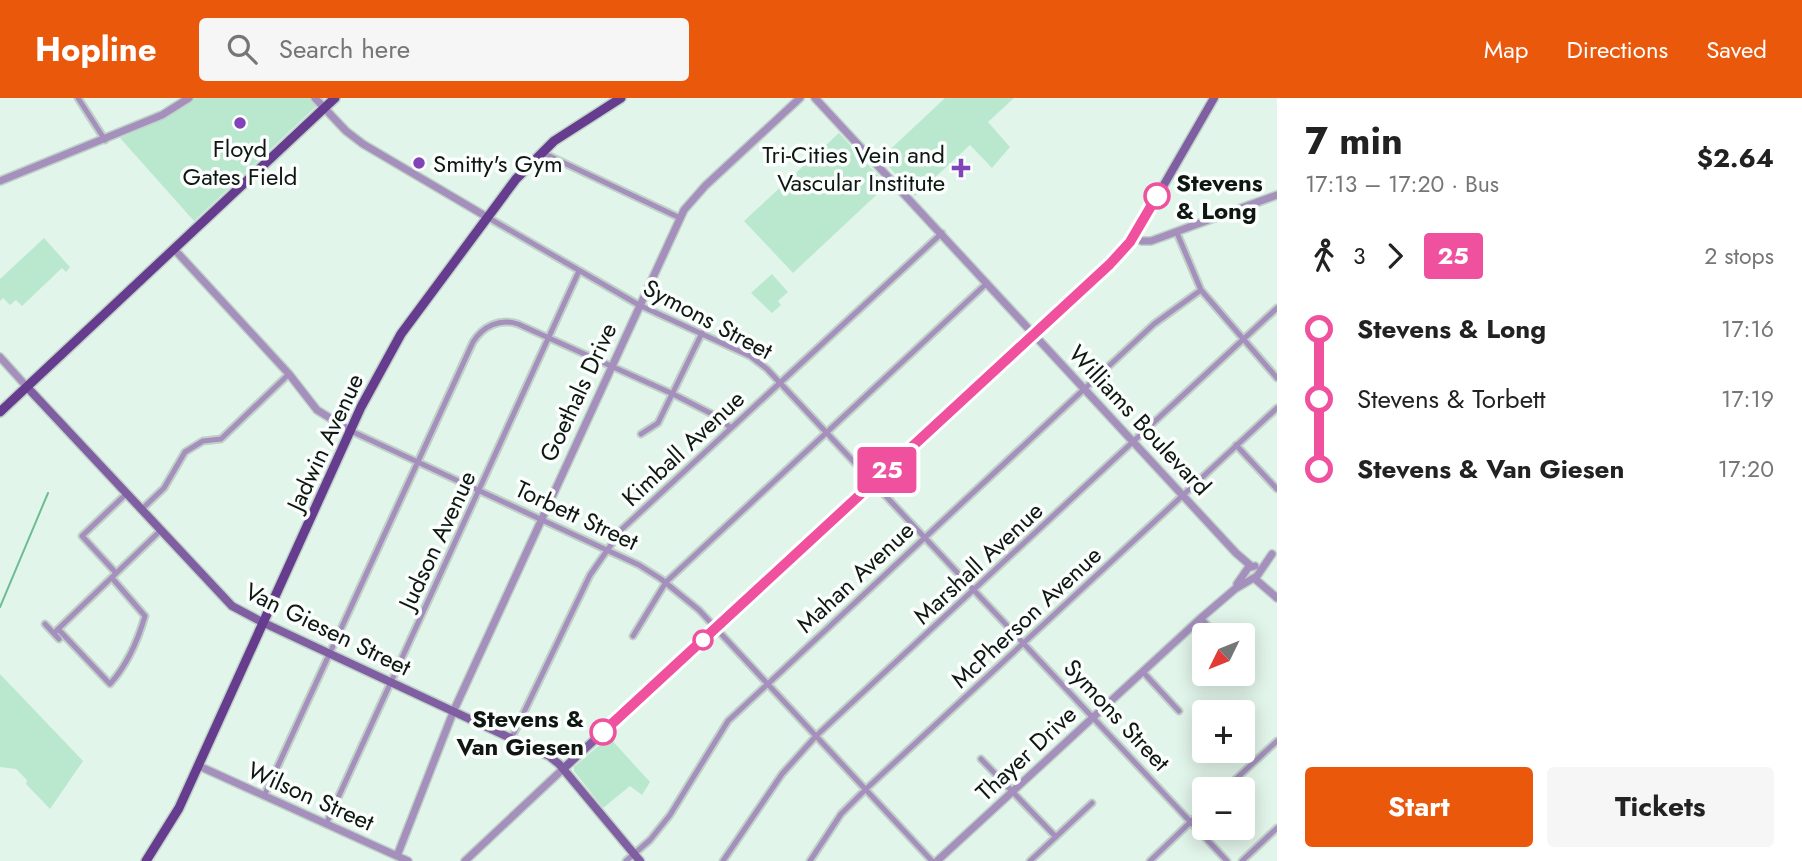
<!DOCTYPE html>
<meta charset="utf-8">
<style>
body{margin:0;font-family:Jost,sans-serif;background:#f6f6f6;color:#222;height:100vh;display:flex;flex-direction:column;font-size:26px;white-space:nowrap}
*{box-sizing:border-box;margin:0}
p{font-size:23px;color:#767676}
.icon{flex:none;width:38px;height:38px;fill:none;stroke:currentColor;stroke-width:2;stroke-linecap:round;stroke-linejoin:round}
.map{position:relative;flex:1;overflow:hidden}
.panel{display:flex;flex-direction:column;background:#fff;width:525px}
.panel>*{flex:none}
.badge{padding:0 14px;border-radius:5px;font-size:24px;line-height:46px}
.needle{width:46px;rotate:227deg}
.controls{position:absolute;left:1192px;top:525px;display:grid;gap:14px}
.controls a{display:grid;place-items:center;width:63px;height:63px;border-radius:7px;background:#fff;box-shadow:0 4px 18px #0003;font-size:35px}
.map>.badge{position:absolute;translate:-50% -50%;box-shadow:0 0 0 4px #fff}
.legs{display:flex;align-items:center;gap:10px;height:77px;padding:0 28px;font-size:23px}
.legs p{margin-inline-start:auto}
.headline{display:flex;align-items:center;justify-content:space-between;height:119px;padding:0 28px}
h1{font-size:38px;font-weight:700;line-height:52px}
.action{display:flex;gap:14px;margin-top:auto;padding:14px 28px}
.action a{flex:1;height:80px;border-radius:7px;background:#ea580c;color:#fff;font-size:28px;font-weight:700;line-height:80px;text-align:center}
.action a+a{background:#f6f6f6;color:#222}
ul{padding:0 28px;list-style:none}
li{display:flex;align-items:center;gap:24px;height:70px;font-size:26px}
li i{display:grid;place-items:center;width:10px;height:100%;margin:0 9px;background:currentColor}
li i::after{content:'';width:18px;height:18px;margin:-9px;border:5px solid;border-radius:50%;background:#fff}
li p{margin-inline-start:auto}
li:first-child i{background:linear-gradient(#0000 50%,currentColor 0)}
li:last-child i{background:linear-gradient(currentColor 50%,#0000 0)}
header{display:flex;align-items:center;gap:42px;box-sizing:border-box;height:98px;padding:0 35px;background:#ea580c;color:#fff}
header strong{font-size:33px}
nav{display:flex;gap:38px;margin-inline-start:auto;font-size:24px}
.search{width:490px;height:63px;background:#f6f6f6;display:flex;align-items:center;gap:18px;box-sizing:border-box;padding:0 24px;border-radius:7px;color:#767676;font-size:26px}
main{display:flex;flex:1;min-height:0}
.map>svg:first-child{display:block}
.green{fill:#bae8ce}
.lines{fill:none;stroke-linecap:round;stroke-linejoin:round}
.stream{stroke:#6ebc94;stroke-width:2}
.minor-casing{stroke:#c0d1c8;stroke-width:9}
.tertiary-casing{stroke:#c0d1c8;stroke-width:10}
.secondary-casing{stroke:#c0d1c8;stroke-width:11}
.primary-casing{stroke:#c0d1c8;stroke-width:12}
.minor{stroke:#a48fbd;stroke-width:5}
.tertiary{stroke:#a48fbd;stroke-width:7}
.secondary{stroke:#7f5fa2;stroke-width:8}
.primary{stroke:#663c8e;stroke-width:9}
.line-1-casing{stroke:#fff;stroke-width:16}
.line-1{stroke:#ef519e;stroke-width:10}
.poi-dot{fill:#8143b8;stroke:#fafefc;stroke-width:2.5}
.stop-1-dot{fill:#fff;stroke:#ef519e;stroke-width:3.5}
.labels{text-anchor:middle;dominant-baseline:central;stroke-width:7;stroke-linejoin:round;paint-order:stroke}
.poi-label{font-size:24px;fill:#101713;stroke:#fafefc}
.stop-label{font-size:24px;font-weight:bold;fill:#101713;stroke:#fafefc;text-anchor:start}
.street-label{font-size:24px;fill:#101713;stroke:#fafefc}
</style>
<header>
<strong>Hopline</strong>
<div class="search"><svg class="icon" aria-label="search" viewBox="0 0 24 24"><circle cx="10" cy="10" r="6"/><path d="M15 15l6 6"/></svg>Search here</div>
<nav><a>Map</a><a>Directions</a><a>Saved</a></nav>
</header>
<main>
<div class="map">
<svg width="1277" height="763" viewBox="0 0 1277 763">
<rect width="100%" height="100%" fill="#e2f5ea"/>
<path class="green" d="M195 0H325L194 123 120 40 161 21Z
M945 0H1014L988 24 1010 49 992 70 970 47 915 98 881 60Z
M839 35 887 87 793 175 744 123Z
M44 140 70 169 66 174 62 170 22 208 16 202 10 207 3 200 0 203V181Z
M772 176 788 194 778 203 781 207 772 215 751 195Z
M0 576 83 663 50 711 26 686 27 682 16 671 0 669Z
M609 639 650 684 642 697 630 688 603 710 574 673V669Z"/>
<g class="lines">
<path class="stream" d="M0 509 48 395"/>
<g class="minor-casing">
<path id="minor" d="M78 0 105 42
M541 54 680 120
M487 119 639 207 750 258 767 271 1227 763
M1177 135 1201 192 1277 280
M351 333 639 467 661 481 699 512 932 763
M641 336 658 325 702 235
M1236 347 1277 391
M141 412 164 390 185 354 203 343 221 341 289 276
M116 475 82 438 126 396
M1201 520 1216 537
M45 526 59 541
M58 531 110 586C127 567 138 542 145 518L112 480
M54 535 160 433
M633 538 666 484 987 185
M1143 574 1179 613
M512 639 590 477 622 431 942 135
M981 661 1056 739
M1225 691 1277 643
M264 698 473 244C483 228 500 220 518 226L673 296 716 318 731 330
M326 726 579 173
M626 763 650 742 670 717 728 623 1154 226 1201 192
M723 763 782 676 816 638 1277 210
M810 763 841 716 866 691 1277 310
M1030 763 1092 705
M1150 763 1204 711
M1242 763 1277 730"/>
</g>
<g class="tertiary-casing">
<path id="tertiary" d="M315 0 346 33 363 46 487 119
M815 0 1236 455 1251 468
M0 83 162 17 189 0
M1134 139 1142 143H1151L1277 97
M174 151 289 276 317 312 351 333
M0 259 27 289
M1254 480 1277 500
M1237 486 1248 470 1255 468
M199 668 408 763
M397 758 454 612 684 112 705 88 800 0
M465 763 563 671
M937 763 1201 520 1235 491 1257 478 1272 456"/>
</g>
<g class="secondary-casing">
<path id="secondary" d="M27 289 232 508 264 525 549 658 559 666 640 763
M563 671 1116 161 1139 130 1214 0"/>
</g>
<g class="primary-casing">
<path id="primary" d="M0 314 335 0
M146 763 179 710 361 309 401 236 516 81 554 43 621 0"/>
</g>
<use href="#minor" class="minor"/>
<use href="#tertiary" class="tertiary"/>
<use href="#secondary" class="secondary"/>
<use href="#primary" class="primary"/>
</g>
<g class="lines">
<g class="line-1-casing">
<path id="line-1" d="M603 634 1110 166 1130 144 1157 98"/>
</g>
<use href="#line-1" class="line-1"/>
</g>
<g class="poi-dot">
<circle cx="240" cy="25" r="7"/>
<circle cx="419" cy="65" r="7"/>
<path d="M957.5 59.5h7v7h7v7h-7v7h-7v-7h-7v-7h7z"/>
</g>
<g class="stop-1-dot">
<circle cx="1157" cy="98" r="12"/>
<circle cx="703" cy="542" r="9"/>
<circle cx="603" cy="634" r="12"/>
</g>
<g class="labels">
<g class="poi-label">
<text x="240" y="50">Floyd<tspan x="240" dy="28">Gates Field</tspan></text>
<text x="945" y="56" text-anchor="end">Tri-Cities Vein and<tspan x="945" dy="28">Vascular Institute</tspan></text>
<text x="433" y="65" text-anchor="start">Smitty's Gym</text>
</g>
<g class="stop-label">
<text x="1176" y="84">Stevens<tspan x="1176" dy="28">&amp; Long</tspan></text>
<text x="584" y="620" text-anchor="end">Stevens &amp;<tspan x="584" dy="28">Van Giesen</tspan></text>
</g>
<g class="street-label">
<text transform="translate(708 221) rotate(28)">Symons Street</text>
<text transform="translate(578 294) rotate(-65)">Goethals Drive</text>
<text transform="translate(1140 322) rotate(47)">Williams Boulevard</text>
<text transform="translate(325 344) rotate(-65)">Jadwin Avenue</text>
<text transform="translate(683 350) rotate(-43)">Kimball Avenue</text>
<text transform="translate(577 417) rotate(25)">Torbett Street</text>
<text transform="translate(437 442) rotate(-65)">Judson Avenue</text>
<text transform="translate(978 465) rotate(-43)">Marshall Avenue</text>
<text transform="translate(855 479) rotate(-43)">Mahan Avenue</text>
<text transform="translate(1026 519) rotate(-43)">McPherson Avenue</text>
<text transform="translate(328 531) rotate(26)">Van Giesen Street</text>
<text transform="translate(1117 617) rotate(47)">Symons Street</text>
<text transform="translate(1026 655) rotate(-43)">Thayer Drive</text>
<text transform="translate(311 698) rotate(24)">Wilson Street</text>
</g>
</g>
</svg>
<div class="controls">
<a><svg class="needle" viewBox="-14 -14 28 28"><path d="M0-13l5 13h-10z" fill="#e53935"/><path d="M0 13l5-13h-10z" fill="#767676"/></svg></a>
<a>+</a>
<a>−</a>
</div>
<b class="badge" style="left:887px;top:372px;background:#ef519e;color:#fff">25</b>
</div>
<section class="panel">
<div class="headline"><div><h1>7 min</h1><p>17:13 – 17:20 · Bus</p></div><b>$2.64</b></div>
<div class="legs"><svg class="icon" aria-label="walk" viewBox="0 0 24 24"><circle cx="13" cy="4" r="2"/><path d="M13 8l-2 6 4 7M11 14l-3 7M7 12l3-4h3l4 4"/></svg>3<svg class="icon" aria-label="forward" viewBox="0 0 24 24"><path d="M9 5l7 7-7 7"/></svg><b class="badge" style="background:#ef519e;color:#fff">25</b><p>2 stops</p></div>
<ul>
<li><i style="color:#ef519e"></i><b>Stevens &amp; Long</b><p>17:16</p></li>
<li><i style="color:#ef519e"></i><span>Stevens &amp; Torbett</span><p>17:19</p></li>
<li><i style="color:#ef519e"></i><b>Stevens &amp; Van Giesen</b><p>17:20</p></li>
</ul>
<div class="action"><a>Start</a><a>Tickets</a></div>
</section>
</main>
